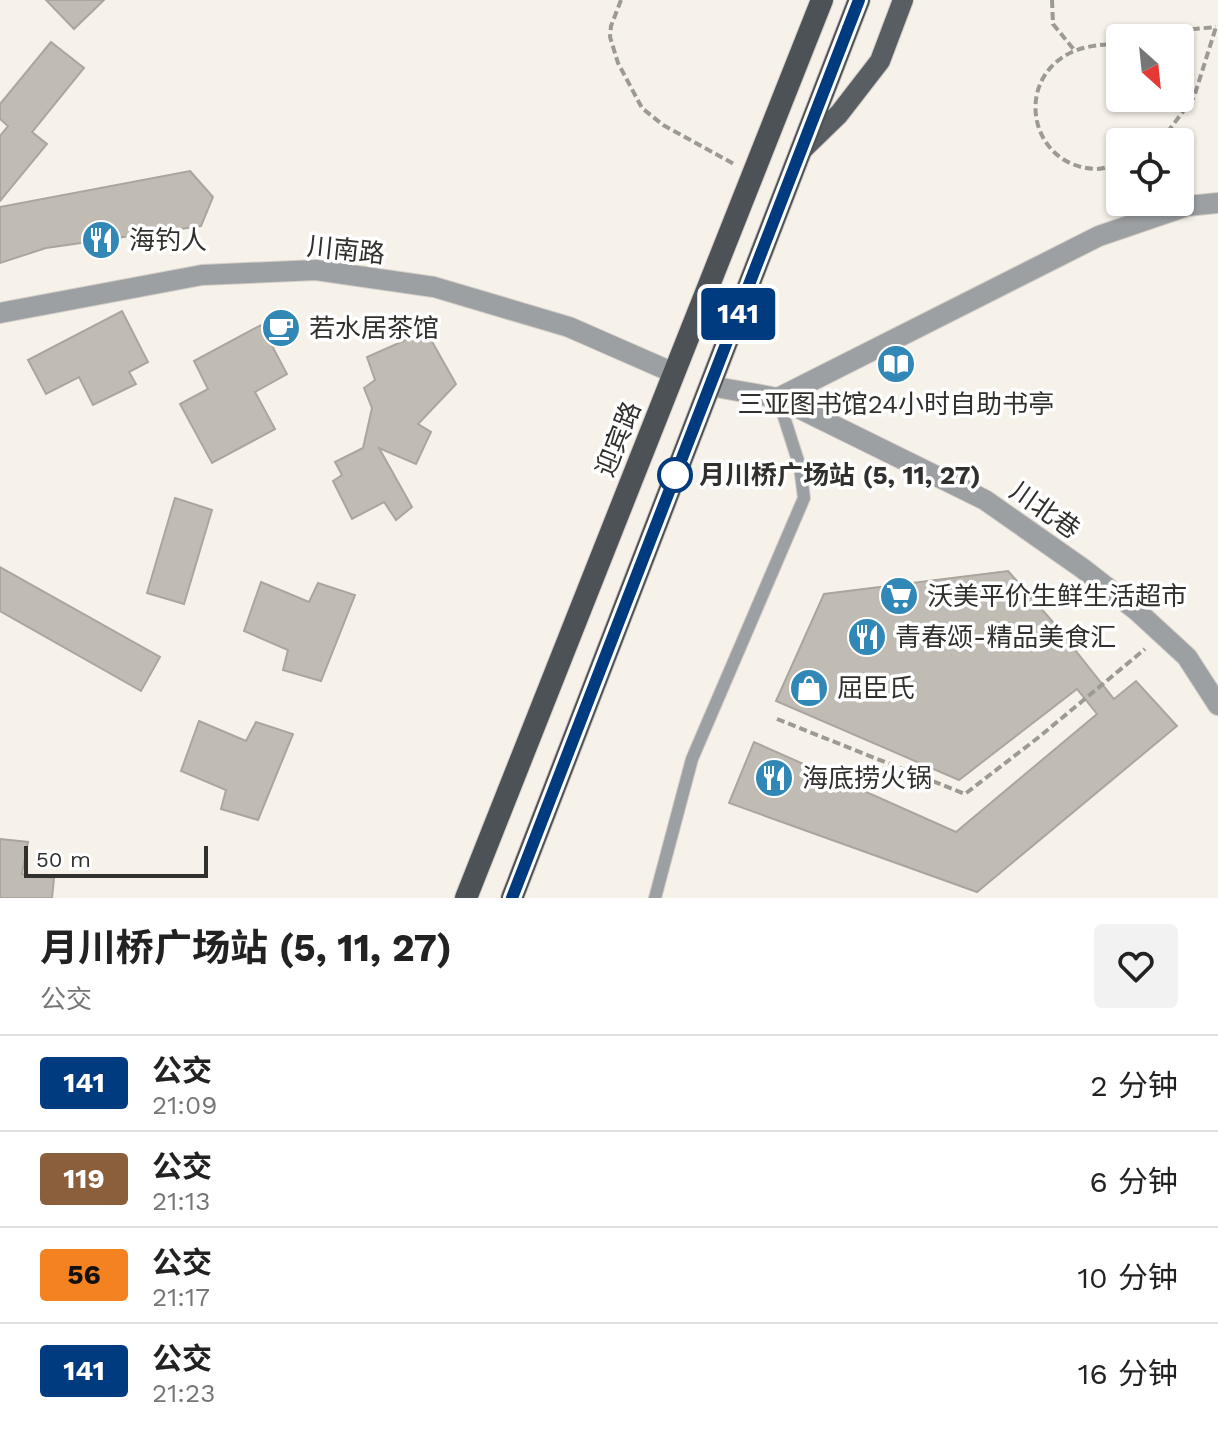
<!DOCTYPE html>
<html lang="zh">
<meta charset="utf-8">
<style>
body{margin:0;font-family:"Work Sans","Noto Sans SC",sans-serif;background:#f2f2f2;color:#222;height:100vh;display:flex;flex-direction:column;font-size:30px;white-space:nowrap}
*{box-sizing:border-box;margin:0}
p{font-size:26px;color:#767676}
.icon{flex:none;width:44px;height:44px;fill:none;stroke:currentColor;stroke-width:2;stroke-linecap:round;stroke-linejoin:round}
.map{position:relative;height:898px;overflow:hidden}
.sheet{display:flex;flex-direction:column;background:#fff;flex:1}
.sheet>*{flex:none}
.badge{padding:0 16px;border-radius:6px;font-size:28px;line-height:52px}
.needle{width:52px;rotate:153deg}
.buttons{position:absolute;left:1106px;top:24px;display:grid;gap:16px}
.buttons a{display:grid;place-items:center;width:88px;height:88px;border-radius:8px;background:#fff;box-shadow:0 2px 6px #0004;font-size:40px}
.scale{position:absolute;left:24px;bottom:20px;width:184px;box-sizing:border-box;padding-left:8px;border:4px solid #31302d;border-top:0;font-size:22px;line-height:28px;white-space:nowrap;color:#31302d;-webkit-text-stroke:6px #fff;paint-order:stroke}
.map>.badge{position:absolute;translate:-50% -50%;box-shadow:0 0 0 4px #fff}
.round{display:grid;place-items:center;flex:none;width:84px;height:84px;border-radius:8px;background:#f2f2f2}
.summary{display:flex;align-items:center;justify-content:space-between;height:136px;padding:0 40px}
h1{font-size:38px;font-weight:700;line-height:60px}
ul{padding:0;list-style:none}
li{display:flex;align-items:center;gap:24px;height:96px;padding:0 40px;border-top:2px solid #e0e0e0}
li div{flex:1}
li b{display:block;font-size:30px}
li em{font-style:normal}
li .badge{min-width:88px;font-weight:700;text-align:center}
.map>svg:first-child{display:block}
.building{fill:#c0bcb4;stroke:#aaa69e;stroke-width:2}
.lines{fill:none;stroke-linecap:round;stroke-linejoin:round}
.service-casing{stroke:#d3cec7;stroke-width:14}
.minor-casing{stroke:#d3cec7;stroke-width:22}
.primary-casing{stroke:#d3cec7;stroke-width:22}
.trunk-casing{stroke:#d3cec7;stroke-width:24}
.path{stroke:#9d9a94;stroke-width:4;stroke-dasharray:8 4;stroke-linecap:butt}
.service{stroke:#9da0a3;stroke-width:12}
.minor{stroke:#9da0a3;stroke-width:20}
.primary{stroke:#585e62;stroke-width:20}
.trunk{stroke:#4c5256;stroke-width:22}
.line-casing{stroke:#fff;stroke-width:18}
.line{stroke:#003b80;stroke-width:12}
.stop-dot{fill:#fff;stroke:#003b80;stroke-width:4}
.labels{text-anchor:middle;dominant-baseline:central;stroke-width:7;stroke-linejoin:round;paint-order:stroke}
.poi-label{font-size:26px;fill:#31302d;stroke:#fff;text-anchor:start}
.street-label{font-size:26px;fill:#31302d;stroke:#fff}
.stop-label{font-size:26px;font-weight:bold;fill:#31302d;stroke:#fff;text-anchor:start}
</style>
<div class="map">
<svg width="1218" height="898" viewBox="0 0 1218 898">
<rect width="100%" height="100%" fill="#f6f1e9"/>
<path class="building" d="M46 0H104L74 29Z
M51 42 84 68 32 132 47 144 0 201V136L8 126 0 119V104Z
M190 171 213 197 201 226 46 248 0 263V207Z
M122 311 148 362 129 372 136 384 93 405 79 377 46 394 28 360Z
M261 325 287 374 255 392 275 429 212 463 180 404 208 389 194 361Z
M426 331 456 384 418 424 431 432 416 464 379 448 412 507 396 520 384 502 352 519 333 481 342 475 335 462 363 448 372 408 364 388 375 380 367 357Z
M175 498 212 510 184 604 147 593Z
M0 567 160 657 141 691 0 611Z
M1008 571 1052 621 1114 699 1136 681 1177 726 977 892 729 803 754 742 956 832 1097 714 1077 689 959 780 776 701 824 594Z
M261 582 309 602 318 583 355 595 321 681 283 670 288 650 244 631Z
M199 721 246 741 256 722 293 734 258 820 221 809 226 790 181 771Z
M0 839 28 842 22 874 54 878 52 898H0Z"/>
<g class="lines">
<g class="service-casing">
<path id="service" d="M655 898 692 759 804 498 800 467 778 398"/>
</g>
<g class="minor-casing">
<path id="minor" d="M0 313 202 275 316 270 434 287 569 327 674 373
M710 386 778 398 985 500 1082 568 1136 610 1187 657 1218 705
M778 398 1099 236 1187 206 1218 203"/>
</g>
<g class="primary-casing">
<path id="primary" d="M802 150 839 114 880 61 903 0"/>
</g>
<g class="trunk-casing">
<path id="trunk" d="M466 898 822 0
M512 898 859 0"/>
</g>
<path class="path" d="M621 0 611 26 610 37 618 63 642 108 663 125 734 164
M1052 0 1053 24 1075 51
M1157 38 1183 30 1216 27
M1120 43C1103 45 1088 45 1072 52 1012 80 1030 167 1096 169 1104 169 1113 165 1120 163
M1160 142 1194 97 1216 27
M777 719 965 794 1039 737 1145 649"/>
<use href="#service" class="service"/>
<use href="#minor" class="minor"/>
<use href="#primary" class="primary"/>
<use href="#trunk" class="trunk"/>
</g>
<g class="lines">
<g class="line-casing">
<path id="line" d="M512 898 859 0"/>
</g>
<use href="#line" class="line"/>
</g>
<defs>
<g id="restaurant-disc" transform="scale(2)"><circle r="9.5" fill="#3187b6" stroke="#fff"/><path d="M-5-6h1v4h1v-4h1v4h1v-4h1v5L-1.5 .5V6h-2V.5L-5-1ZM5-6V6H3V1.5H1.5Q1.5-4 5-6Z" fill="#fff"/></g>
<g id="cafe-disc" transform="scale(2)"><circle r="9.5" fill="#3187b6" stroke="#fff"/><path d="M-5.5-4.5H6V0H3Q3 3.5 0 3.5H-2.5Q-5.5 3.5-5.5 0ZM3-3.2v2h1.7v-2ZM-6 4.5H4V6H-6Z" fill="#fff"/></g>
<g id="library-disc" transform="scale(2)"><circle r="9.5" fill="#3187b6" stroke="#fff"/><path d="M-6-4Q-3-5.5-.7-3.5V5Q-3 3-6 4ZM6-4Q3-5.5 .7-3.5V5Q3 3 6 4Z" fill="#fff"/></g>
<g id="supermarket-disc" transform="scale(2)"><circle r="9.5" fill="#3187b6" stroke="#fff"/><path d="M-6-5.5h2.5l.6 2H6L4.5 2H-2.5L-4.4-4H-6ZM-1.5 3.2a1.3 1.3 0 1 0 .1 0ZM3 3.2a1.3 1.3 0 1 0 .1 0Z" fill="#fff"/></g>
<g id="shop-disc" transform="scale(2)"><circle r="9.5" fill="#3187b6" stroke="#fff"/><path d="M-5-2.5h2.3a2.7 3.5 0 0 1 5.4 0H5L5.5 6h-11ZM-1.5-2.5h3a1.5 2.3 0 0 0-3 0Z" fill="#fff"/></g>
</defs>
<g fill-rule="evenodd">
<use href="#restaurant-disc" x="101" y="240"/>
<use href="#cafe-disc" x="281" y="328"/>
<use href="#library-disc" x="896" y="364"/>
<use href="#supermarket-disc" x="899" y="596"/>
<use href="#restaurant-disc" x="867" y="637"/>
<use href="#shop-disc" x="809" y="688"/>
<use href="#restaurant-disc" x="774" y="778"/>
</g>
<circle class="stop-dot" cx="675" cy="475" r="16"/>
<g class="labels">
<g class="poi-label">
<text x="129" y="240">海钓人</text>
<text x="309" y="328">若水居茶馆</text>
<text x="896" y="404" text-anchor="middle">三亚图书馆24小时自助书亭</text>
<text x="927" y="596">沃美平价生鲜生活超市</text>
<text x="895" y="637">青春颂-精品美食汇</text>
<text x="837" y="688">屈臣氏</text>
<text x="802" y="778">海底捞火锅</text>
</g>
<g class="street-label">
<text transform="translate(346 250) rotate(6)">川南路</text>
<text transform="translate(618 439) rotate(-68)">迎宾路</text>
<text transform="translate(1045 510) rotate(35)">川北巷</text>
</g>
<g class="stop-label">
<text x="699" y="475">月川桥广场站 (5, 11, 27)</text>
</g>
</g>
</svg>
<div class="buttons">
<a><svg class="needle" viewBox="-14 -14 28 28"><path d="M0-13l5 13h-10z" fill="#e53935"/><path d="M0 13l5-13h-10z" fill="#767676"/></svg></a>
<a><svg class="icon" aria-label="locate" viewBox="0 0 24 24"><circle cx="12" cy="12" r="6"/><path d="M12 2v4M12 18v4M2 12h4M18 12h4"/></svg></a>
</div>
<div class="scale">50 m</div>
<b class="badge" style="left:738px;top:314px;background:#003b80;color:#fff">141</b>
</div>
<section class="sheet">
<div class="summary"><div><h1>月川桥广场站 (5, 11, 27)</h1><p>公交</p></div><a class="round"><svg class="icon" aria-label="heart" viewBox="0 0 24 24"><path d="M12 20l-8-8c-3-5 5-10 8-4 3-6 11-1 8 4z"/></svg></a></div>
<ul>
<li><span class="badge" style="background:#003b80;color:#fff">141</span><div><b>公交</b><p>21:09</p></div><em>2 分钟</em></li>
<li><span class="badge" style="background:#8b5e3c;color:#fff">119</span><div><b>公交</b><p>21:13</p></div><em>6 分钟</em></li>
<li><span class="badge" style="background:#f58220;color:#111">56</span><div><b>公交</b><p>21:17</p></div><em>10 分钟</em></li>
<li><span class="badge" style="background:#003b80;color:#fff">141</span><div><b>公交</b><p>21:23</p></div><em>16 分钟</em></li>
</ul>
</section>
